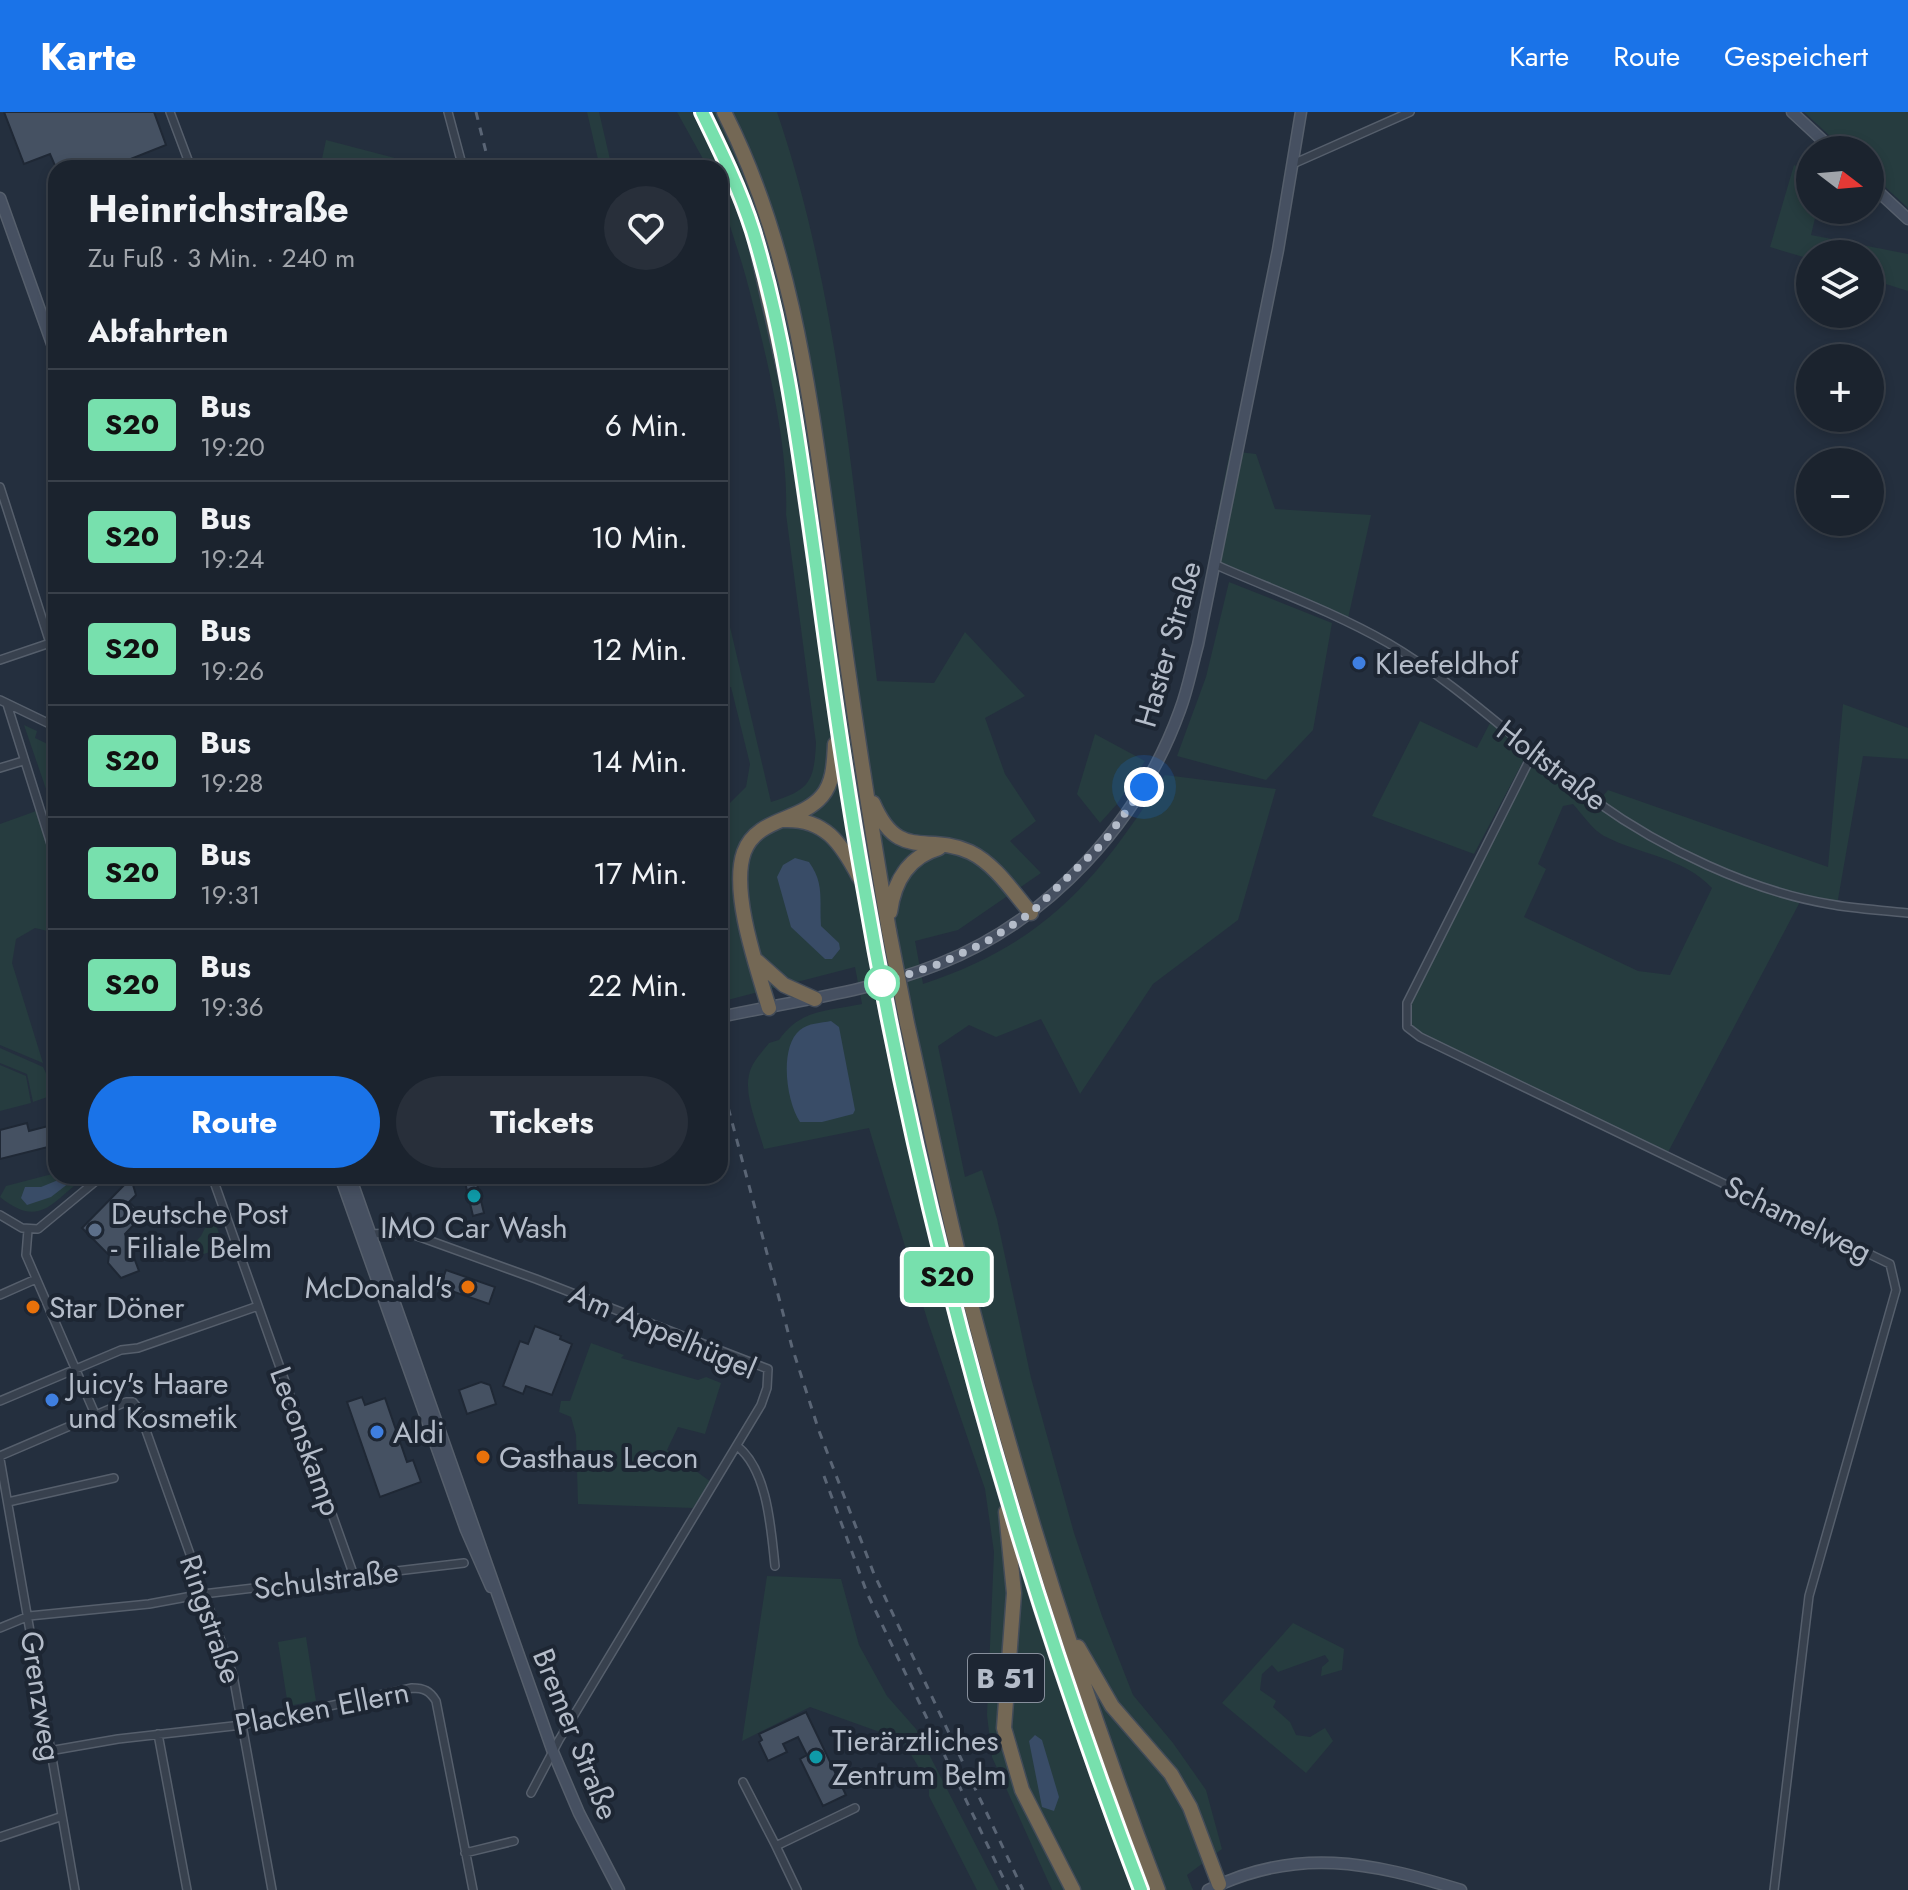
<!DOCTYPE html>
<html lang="de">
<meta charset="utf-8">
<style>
body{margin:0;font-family:Jost,sans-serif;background:#282f3a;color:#f1f3f6;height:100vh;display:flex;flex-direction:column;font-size:30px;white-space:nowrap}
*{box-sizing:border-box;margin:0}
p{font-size:26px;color:#a0a4aa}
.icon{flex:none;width:44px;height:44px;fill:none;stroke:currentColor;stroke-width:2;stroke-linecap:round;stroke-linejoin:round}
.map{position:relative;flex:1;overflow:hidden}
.side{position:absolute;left:48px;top:48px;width:680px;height:1024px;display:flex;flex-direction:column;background:#1b232e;border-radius:24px;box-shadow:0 4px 12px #0003,0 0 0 2px #39404a}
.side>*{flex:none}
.badge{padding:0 16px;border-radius:6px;font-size:28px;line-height:52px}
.needle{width:52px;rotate:106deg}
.tools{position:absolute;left:1796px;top:24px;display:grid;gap:16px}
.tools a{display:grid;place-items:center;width:88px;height:88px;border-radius:50%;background:#1b232e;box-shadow:0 4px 12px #0003,0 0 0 2px #39404a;font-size:40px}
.you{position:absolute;width:40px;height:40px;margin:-20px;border:6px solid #fff;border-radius:50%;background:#1a73e8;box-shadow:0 0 0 12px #1a73e833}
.map>.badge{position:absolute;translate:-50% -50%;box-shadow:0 0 0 4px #fff}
h2{padding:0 40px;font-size:30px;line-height:72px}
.round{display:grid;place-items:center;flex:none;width:84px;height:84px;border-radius:42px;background:#282f3a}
.overview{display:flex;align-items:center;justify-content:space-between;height:136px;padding:0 40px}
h1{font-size:38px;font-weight:700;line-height:60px}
.primary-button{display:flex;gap:16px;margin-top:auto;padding:16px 40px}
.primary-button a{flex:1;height:92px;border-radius:48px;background:#1a73e8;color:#fff;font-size:32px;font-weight:700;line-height:92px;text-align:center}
.primary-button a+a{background:#282f3a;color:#f1f3f6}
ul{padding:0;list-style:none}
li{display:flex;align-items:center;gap:24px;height:112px;padding:0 40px;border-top:2px solid #39404a}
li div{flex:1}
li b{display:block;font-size:30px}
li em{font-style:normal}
li .badge{min-width:88px;font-weight:700;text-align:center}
header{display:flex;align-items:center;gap:48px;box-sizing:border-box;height:112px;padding:0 40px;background:#1a73e8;color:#fff}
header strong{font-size:38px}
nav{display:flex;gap:44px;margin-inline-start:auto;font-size:28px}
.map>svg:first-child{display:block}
.green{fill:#263c3f;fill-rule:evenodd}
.water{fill:#394c67}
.building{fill:#455162;stroke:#1f2835;stroke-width:2}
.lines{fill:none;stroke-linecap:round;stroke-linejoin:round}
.street-casing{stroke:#565f6c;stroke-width:10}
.secondary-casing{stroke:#565f6c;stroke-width:13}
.highway-casing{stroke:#434c59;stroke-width:17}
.street{stroke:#38414e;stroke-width:7}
.secondary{stroke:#465061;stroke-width:10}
.highway{stroke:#746855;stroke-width:14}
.rail{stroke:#5a6575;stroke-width:3;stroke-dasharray:8 8;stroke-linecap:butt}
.highway-bridge-casing{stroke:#434c59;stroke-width:17;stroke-linecap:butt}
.highway-bridge{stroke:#746855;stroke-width:14}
.line-casing{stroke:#fff;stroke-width:18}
.line{stroke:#77e0ad;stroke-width:12}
.walk{stroke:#b4bcc9;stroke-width:8;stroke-dasharray:0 14.4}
.shop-dot{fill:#3f7fe0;stroke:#1d2633;stroke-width:3}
.stop-dot{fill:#fff;stroke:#77e0ad;stroke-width:4}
.culture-dot{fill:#0f9aa8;stroke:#1d2633;stroke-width:3}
.service-dot{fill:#5c6f8a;stroke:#1d2633;stroke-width:3}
.food-dot{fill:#e8710a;stroke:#1d2633;stroke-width:3}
.labels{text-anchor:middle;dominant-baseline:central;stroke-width:8;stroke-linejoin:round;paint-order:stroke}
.shield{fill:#1d2633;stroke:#878f9c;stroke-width:2}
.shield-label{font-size:28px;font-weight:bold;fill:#b4bcc9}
.street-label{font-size:30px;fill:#b4bcc9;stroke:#1d2633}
.poi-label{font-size:30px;fill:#b4bcc9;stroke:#1d2633;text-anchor:start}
</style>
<header>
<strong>Karte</strong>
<nav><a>Karte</a><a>Route</a><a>Gespeichert</a></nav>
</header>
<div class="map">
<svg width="1908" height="1778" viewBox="0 0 1908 1778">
<rect width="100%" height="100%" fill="#242f3e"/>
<path class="green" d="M587 0H599L612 56H600Z
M677 0H777C839 182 853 379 877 569L934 571 965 520 1025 584 985 606 1005 662 1036 709 1010 729 1041 761 958 818 915 829 923 872C1046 831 1098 768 1165 663L1276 677 1238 808 1153 872 1080 982 1041 907 996 925 969 913 938 934 965 1065 982 1058 997 1107 1031 1266 1074 1421 1102 1504 1133 1583 1173 1631 1206 1678 1222 1737 1187 1763 1193 1778H1052L992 1645 987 1603 994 1440 985 1377 928 1210 869 1016 764 1037C758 1015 744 984 749 963 751 951 762 940 769 931L779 928C800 897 828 899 862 892L855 855 720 890V701L746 675 750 652 731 575 720 577V472L771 690C809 678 814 671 816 631L786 402C789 331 764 232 745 162 735 126 720 93 720 56H708Z
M1804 0H1908V96L1870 61V38H1845Z
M326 28 433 56H320Z
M1794 53 1810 61V98H1817L1811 123 1908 142V179L1870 167V142H1810V147L1770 135Z
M1230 339 1256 342 1275 397 1371 403 1347 511 1208 451Z
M1229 470 1332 511 1313 618 1266 668 1177 644 1206 565Z
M1843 592 1908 616V647L1863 644 1837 793 1802 786 1666 1044 1407 915V891L1534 639 1598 690 1608 678 1828 755ZM1573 692C1582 702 1593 718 1604 724 1641 743 1683 745 1712 776L1670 863 1638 859 1524 805 1546 757 1538 752 1563 694Z
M1420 609 1477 636 1490 611 1528 640 1474 742 1372 704Z
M24 613 37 619 35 626 56 636V706Z
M1095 622 1145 649 1117 692 1100 711 1077 682Z
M39 698 56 748V821L35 816 16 827 12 851 43 951 0 933V712Z
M0 936 43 955 56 982 33 990 27 962 0 951Z
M0 953 26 964 31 991 0 999Z
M56 1061V1064H86C51 1091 40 1117 0 1085L6 1074Z
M212 1102 224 1135 184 1149 183 1143 201 1124Z
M591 1231 624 1243 621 1246 698 1268 706 1265 721 1271 705 1322 678 1315 667 1338 711 1370 693 1396 578 1392 576 1323 571 1305 559 1300 561 1289H570Z
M767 1464 841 1467 859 1533 887 1584 916 1617 999 1778H977L929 1684V1672L902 1628 810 1595 742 1629Z
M1293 1511 1344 1537 1342 1558 1321 1564 1322 1555 1329 1549 1325 1543 1278 1560 1272 1553 1262 1562 1260 1578 1276 1589 1273 1595 1290 1610 1296 1623 1310 1625 1325 1616 1333 1629 1306 1661 1222 1591Z
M306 1525 316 1589 288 1594 278 1530Z"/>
<path class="water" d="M795 746 809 750C825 772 819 789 821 814L839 831 840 837 832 847H825L791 815 777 765 783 753Z
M831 909 839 915 855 998 853 1002 822 1010H800C786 989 779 935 800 918 808 911 821 911 831 909Z
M68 1064H78L51 1085 27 1093 21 1086 25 1075H41Z
M1035 1623 1042 1628 1059 1685 1054 1699 1042 1695 1029 1629Z"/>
<path class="building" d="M4 0H154L166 33 108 56H56L50 42 24 52Z
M27 1011 29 1019 56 1012V1033L0 1047V1018Z
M475 1064 484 1101 473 1104 464 1066Z
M131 1066 136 1083 129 1090 143 1103 125 1122 139 1159 121 1166 108 1151 109 1143 82 1116Z
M446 1158 495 1175 489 1192 440 1175Z
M535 1214 561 1224 560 1227 572 1232 552 1283 526 1274 523 1282 503 1274 520 1229 528 1232Z
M481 1270 490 1273 496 1292 467 1302 459 1278Z
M362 1285 365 1293 385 1286 407 1350 413 1348 421 1370 380 1385 347 1290Z
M806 1600 846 1683 823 1694 800 1647 807 1643 798 1625 783 1632 787 1640 768 1649 759 1630 762 1628 759 1622Z"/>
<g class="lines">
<g class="street-casing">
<path id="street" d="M170 0 191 56
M448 0 463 56
M1295 51 1410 0
M0 375 50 531
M1216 453C1273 478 1334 500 1388 531 1463 575 1526 639 1597 690 1661 736 1751 779 1829 792 1855 797 1882 798 1908 801
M0 548 56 529
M0 588 56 615
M7 592 56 748
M1534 639 1407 891V915L1420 925 1890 1152 1896 1178 1809 1484 1774 1778
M0 656 23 649
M212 1064 354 1464
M0 1103 22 1116 38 1117 102 1064
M28 1118 26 1143 95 1302
M372 1122 406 1120 536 1167 768 1257 767 1276 761 1293 559 1628 531 1681
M0 1183 36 1167
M0 1289 121 1238 138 1236 258 1194
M737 1334C768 1358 771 1418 775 1454
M0 1344 126 1290H133L138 1296 233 1563 272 1778
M0 1347 75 1778
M8 1390 114 1366
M0 1516 29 1504 149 1492 203 1482 464 1451
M158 1622 187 1778
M49 1639 118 1627 242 1613 412 1576C424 1576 430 1579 436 1589L473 1778
M743 1670 776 1734
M0 1725 60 1705
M465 1741 514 1729
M797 1778 776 1734 855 1696"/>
</g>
<g class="secondary-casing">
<path id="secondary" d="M1792 0 1833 38
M1870 72 1908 107
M0 86 56 243
M720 905C793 889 869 880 939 852 1050 808 1140 709 1180 598 1188 577 1192 554 1198 533L1278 138 1301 0
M340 1064 466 1418 491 1475
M350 1064 553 1640 579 1701 619 1778
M1208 1778C1297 1734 1370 1750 1461 1778"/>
</g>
<g class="highway-casing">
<path id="highway" d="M702 0 727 51 753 118 792 291 837 607 873 825
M724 0C793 135 810 286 831 435 848 563 867 691 889 819
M873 691C899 751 926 720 970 740 995 752 1013 780 1031 801
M783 708C825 706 841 731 859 765
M890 800C894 770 908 745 939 736
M757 849 784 873 815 887
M769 896C757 856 730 779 744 740 757 705 800 710 822 684 834 670 834 649 835 632
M907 911C926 995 943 1081 964 1165 1017 1372 1081 1579 1158 1778
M890 917C909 999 927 1082 947 1165 998 1373 1064 1579 1141 1778
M1006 1400 1014 1481 1004 1616 1022 1678 1073 1778
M1078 1535 1112 1594 1171 1662 1190 1695 1219 1772"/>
</g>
<use href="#street" class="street"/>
<use href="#secondary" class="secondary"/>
<use href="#highway" class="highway"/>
<path class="rail" d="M476 0 490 56
M720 965 792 1235 819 1319 874 1462 1023 1778
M824 1364 867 1481 1009 1778"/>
<g class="highway-bridge-casing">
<path id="highway-bridge" d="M889 819 907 911
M873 825 890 917"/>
</g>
<use href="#highway-bridge" class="highway-bridge"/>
</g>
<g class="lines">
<g class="line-casing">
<path id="line" d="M702 0C721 39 740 78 753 119 786 227 800 342 816 454 830 561 845 668 864 774 923 1116 1017 1453 1141 1778"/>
</g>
<use href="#line" class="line"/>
<path class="walk" d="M882 871 939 852 986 830 1031 801 1104 730 1144 675"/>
</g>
<g class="shop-dot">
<circle cx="1359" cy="551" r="8"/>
<circle cx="52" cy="1288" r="8"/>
<circle cx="377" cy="1320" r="8"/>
</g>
<circle class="stop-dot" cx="882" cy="871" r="16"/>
<g class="culture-dot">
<circle cx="474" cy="1084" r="8"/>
<circle cx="816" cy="1645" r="8"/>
</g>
<circle class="service-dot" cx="95" cy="1118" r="8"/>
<g class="food-dot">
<circle cx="468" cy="1175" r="8"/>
<circle cx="33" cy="1195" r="8"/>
<circle cx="483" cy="1345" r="8"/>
</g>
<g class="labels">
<rect class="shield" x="968" y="1542" width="76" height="48" rx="6"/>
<g class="shield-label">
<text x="1006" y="1566">B 51</text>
</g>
<g class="street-label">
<text transform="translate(1168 532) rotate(-74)">Haster Straße</text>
<text transform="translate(1552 653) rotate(37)">Holtstraße</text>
<text transform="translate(1798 1107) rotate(26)">Schamelweg</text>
<text transform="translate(663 1219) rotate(23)">Am Appelhügel</text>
<text transform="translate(306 1329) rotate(70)">Leconskamp</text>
<text transform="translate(326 1468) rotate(-7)">Schulstraße</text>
<text transform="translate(211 1507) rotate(71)">Ringstraße</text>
<text transform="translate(41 1584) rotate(81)">Grenzweg</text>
<text transform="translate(322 1596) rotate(-11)">Placken Ellern</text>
<text transform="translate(576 1622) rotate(68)">Bremer Straße</text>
</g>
<g class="poi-label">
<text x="1375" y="551">Kleefeldhof</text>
<text x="111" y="1101">Deutsche Post<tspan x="111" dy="34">- Filiale Belm</tspan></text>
<text x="474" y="1115" text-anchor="middle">IMO Car Wash</text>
<text x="452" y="1175" text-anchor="end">McDonald's</text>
<text x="49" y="1195">Star Döner</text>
<text x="68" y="1271">Juicy's Haare<tspan x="68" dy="34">und Kosmetik</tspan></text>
<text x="393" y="1320">Aldi</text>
<text x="499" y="1345">Gasthaus Lecon</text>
<text x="832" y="1628">Tierärztliches<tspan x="832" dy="34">Zentrum Belm</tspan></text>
</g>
</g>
</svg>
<div class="tools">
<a><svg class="needle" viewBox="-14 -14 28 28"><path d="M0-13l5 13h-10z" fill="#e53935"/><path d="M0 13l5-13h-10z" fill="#a0a4aa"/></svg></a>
<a><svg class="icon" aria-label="layers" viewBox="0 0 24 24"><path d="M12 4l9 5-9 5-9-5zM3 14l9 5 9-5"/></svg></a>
<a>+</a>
<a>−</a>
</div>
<div class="you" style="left:1144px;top:675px"></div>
<b class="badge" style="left:947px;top:1165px;background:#77e0ad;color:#111">S20</b>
<section class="side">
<div class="overview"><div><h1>Heinrichstraße</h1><p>Zu Fuß · 3 Min. · 240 m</p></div><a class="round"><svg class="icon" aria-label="heart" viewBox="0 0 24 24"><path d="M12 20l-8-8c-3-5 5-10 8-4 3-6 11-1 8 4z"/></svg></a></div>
<h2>Abfahrten</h2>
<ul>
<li><span class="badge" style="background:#77e0ad;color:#111">S20</span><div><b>Bus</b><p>19:20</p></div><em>6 Min.</em></li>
<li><span class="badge" style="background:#77e0ad;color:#111">S20</span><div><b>Bus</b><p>19:24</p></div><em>10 Min.</em></li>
<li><span class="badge" style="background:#77e0ad;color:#111">S20</span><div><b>Bus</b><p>19:26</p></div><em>12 Min.</em></li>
<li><span class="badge" style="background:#77e0ad;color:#111">S20</span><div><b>Bus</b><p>19:28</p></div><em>14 Min.</em></li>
<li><span class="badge" style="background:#77e0ad;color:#111">S20</span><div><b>Bus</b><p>19:31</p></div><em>17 Min.</em></li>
<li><span class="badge" style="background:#77e0ad;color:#111">S20</span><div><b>Bus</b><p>19:36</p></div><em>22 Min.</em></li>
</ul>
<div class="primary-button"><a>Route</a><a>Tickets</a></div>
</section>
</div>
